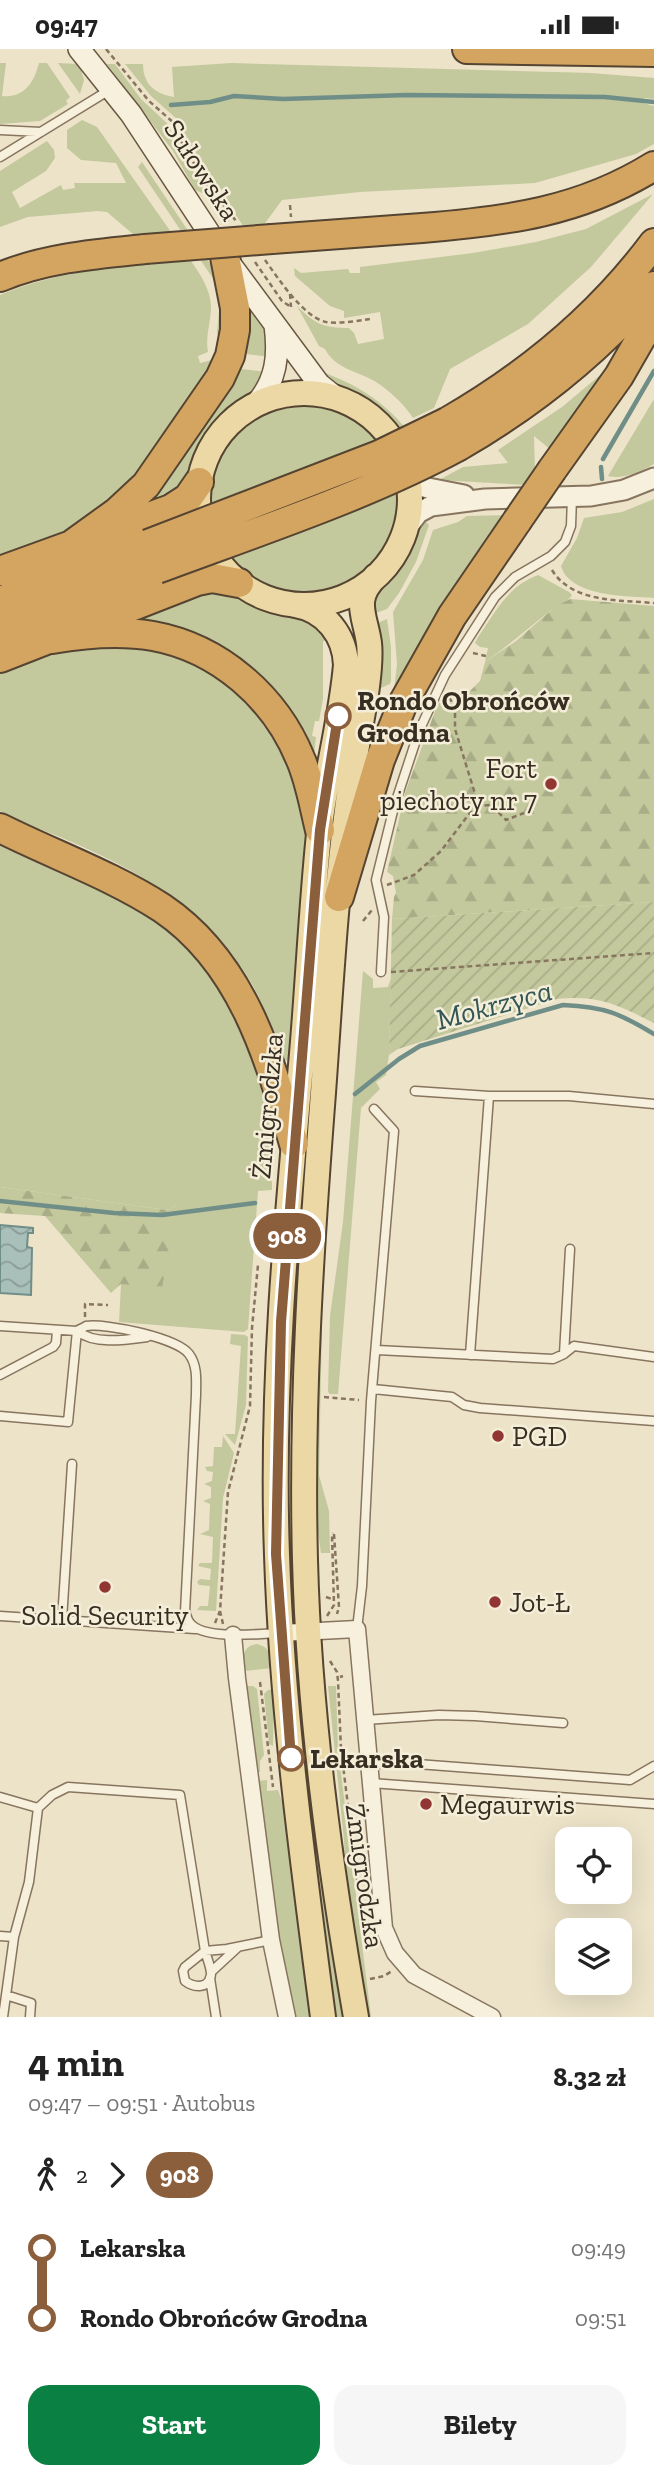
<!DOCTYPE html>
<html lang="pl">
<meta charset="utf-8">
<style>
body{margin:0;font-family:"Zilla Slab",serif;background:#f6f6f6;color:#222;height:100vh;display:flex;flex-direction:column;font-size:26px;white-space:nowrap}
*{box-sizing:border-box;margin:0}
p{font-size:23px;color:#767676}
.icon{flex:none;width:38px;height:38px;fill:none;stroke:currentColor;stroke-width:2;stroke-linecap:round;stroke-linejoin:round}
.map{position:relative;height:1968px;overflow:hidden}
.drawer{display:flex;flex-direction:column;background:#fff;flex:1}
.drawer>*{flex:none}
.badge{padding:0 14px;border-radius:23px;font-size:24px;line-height:46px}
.fabs{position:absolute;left:555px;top:1778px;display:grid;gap:14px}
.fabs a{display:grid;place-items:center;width:77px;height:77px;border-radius:14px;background:#fff;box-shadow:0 7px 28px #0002;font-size:35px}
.map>.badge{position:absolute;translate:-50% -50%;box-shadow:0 0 0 4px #fff}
.legs{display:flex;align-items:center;gap:10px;height:77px;padding:0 28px;font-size:23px}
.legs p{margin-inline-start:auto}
.summary{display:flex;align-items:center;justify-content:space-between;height:119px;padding:0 28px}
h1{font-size:38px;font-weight:700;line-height:52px}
.button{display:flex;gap:14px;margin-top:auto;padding:14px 28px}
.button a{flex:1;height:80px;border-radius:21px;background:#0b8043;color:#fff;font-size:28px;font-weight:700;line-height:80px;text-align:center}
.button a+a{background:#f6f6f6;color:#222}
ul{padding:0 28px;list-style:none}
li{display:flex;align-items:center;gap:24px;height:70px;font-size:26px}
li i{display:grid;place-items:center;width:10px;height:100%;margin:0 9px;background:currentColor}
li i::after{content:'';width:18px;height:18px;margin:-9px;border:5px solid;border-radius:50%;background:#fff}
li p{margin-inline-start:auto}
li:first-child i{background:linear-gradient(#0000 50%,currentColor 0)}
li:last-child i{background:linear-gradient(currentColor 50%,#0000 0)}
.status{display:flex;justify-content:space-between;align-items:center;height:49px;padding:0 35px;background:#fff;direction:ltr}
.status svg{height:19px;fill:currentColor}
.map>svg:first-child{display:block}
.grass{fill:#c3c99d}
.forest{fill:url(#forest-firs)}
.garden{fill:url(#garden-furrows)}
.water{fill:url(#water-waves);stroke:#708e88;stroke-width:2}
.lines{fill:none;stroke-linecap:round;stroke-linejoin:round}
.stream{stroke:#708e88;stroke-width:4.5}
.service-casing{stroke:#87755f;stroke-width:11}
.minor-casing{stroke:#87755f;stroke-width:19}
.tertiary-casing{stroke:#87755f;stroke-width:23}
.secondary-casing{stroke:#695742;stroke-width:24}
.primary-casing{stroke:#554432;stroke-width:28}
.motorway-casing{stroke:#554432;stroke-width:32}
.path{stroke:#87755f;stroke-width:2.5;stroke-dasharray:5 3.5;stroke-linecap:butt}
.service{stroke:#f7f0dc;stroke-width:8}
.minor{stroke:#f7f0dc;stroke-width:16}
.tertiary{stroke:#f7f0dc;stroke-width:19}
.secondary{stroke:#f7f0dc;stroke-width:21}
.primary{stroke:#ebd8a4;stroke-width:24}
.motorway{stroke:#d4a560;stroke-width:28}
.motorway-bridge-casing{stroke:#554432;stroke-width:32;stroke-linecap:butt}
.motorway-bridge{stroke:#d4a560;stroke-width:28}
.line-1-casing{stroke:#fff;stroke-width:16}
.line-1{stroke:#8b5e3c;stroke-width:10}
.stop-1-dot{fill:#fff;stroke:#8b5e3c;stroke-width:3.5}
.poi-dot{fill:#923633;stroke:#f4edd8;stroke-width:2.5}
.labels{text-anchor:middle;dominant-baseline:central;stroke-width:5;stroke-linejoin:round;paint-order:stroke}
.street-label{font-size:28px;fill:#382d21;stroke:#f4edd8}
.stop-label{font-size:28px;font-weight:bold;fill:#382d21;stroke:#f4edd8;text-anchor:start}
.poi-label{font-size:28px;fill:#382d21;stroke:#f4edd8;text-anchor:start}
.water-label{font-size:30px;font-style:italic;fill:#325756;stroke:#f4edd8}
</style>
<div class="status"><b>09:47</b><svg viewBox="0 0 49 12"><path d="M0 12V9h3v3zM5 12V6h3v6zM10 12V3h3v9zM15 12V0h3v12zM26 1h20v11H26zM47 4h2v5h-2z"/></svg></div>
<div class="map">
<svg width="654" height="1968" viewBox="0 0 654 1968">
<defs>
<pattern id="forest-firs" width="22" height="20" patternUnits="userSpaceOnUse" patternTransform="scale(1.75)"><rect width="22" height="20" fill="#c3c99d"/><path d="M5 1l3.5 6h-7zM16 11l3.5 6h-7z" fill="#a8ad87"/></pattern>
<pattern id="garden-furrows" width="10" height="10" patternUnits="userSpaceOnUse" patternTransform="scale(1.75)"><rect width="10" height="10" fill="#c3c99d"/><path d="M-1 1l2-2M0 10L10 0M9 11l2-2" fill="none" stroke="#a8ad87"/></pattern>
<pattern id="water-waves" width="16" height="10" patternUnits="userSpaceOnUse" patternTransform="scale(1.75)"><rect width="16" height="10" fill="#a9c0ba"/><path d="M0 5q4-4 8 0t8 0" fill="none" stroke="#8b9c97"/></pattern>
</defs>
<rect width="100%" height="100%" fill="#ece3c9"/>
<path class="grass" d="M0 14H6L2 47C25 49 34 33 39 14H47L70 48 66 52 68 55 40 72 0 75Z
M58 14 79 15 84 31 80 45Z
M231 14 591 24 654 29V50L644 49 643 54 654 57V95L636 105 535 134 360 143 282 151 263 177 248 184 227 153 224 142 216 138 213 140 183 88 185 81 178 71 151 47 125 15H143C143 36 156 45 174 48L172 18Z
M107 15H115L141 50 171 78V85L207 146 195 141 173 102Z
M82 71 97 78 171 183 134 186 107 163 98 162 28 168 0 178V122L47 92 54 101 55 109 46 122 12 143 20 159 61 136 63 141 75 139 74 134H126L116 114 81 111 67 99V81Z
M142 113 217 225 227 255 220 296 217 283 220 251 214 231 138 118Z
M653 145 591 218 528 275 450 320 434 359 413 369C404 355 390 342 376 333 358 322 335 320 325 300L319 297 297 257C315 275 323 279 349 279L354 284 358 295 384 290 380 263 344 269V262L330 257 295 227 294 219 301 224 348 220 350 224H360V218L473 204 536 193 586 180Z
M191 212C200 225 211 241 211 258 211 273 205 288 208 303L198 307 200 314 212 311 219 316 145 426 88 476 0 514V246C61 220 126 217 191 212Z
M243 249 266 280 271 308 238 304Z
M233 319 268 323 250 347 232 359 208 385 198 403 188 433 181 444 123 468Z
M316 321C353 333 383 351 407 381L399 383 373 357 337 338Z
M605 322 551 401 534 387 535 424 526 436 439 431 463 418 508 414 498 401 562 358Z
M654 350V415C642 422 622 431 608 427Z
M210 450a94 94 0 1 1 188 0a94 94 0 1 1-188 0Z
M654 450V549C627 547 570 548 561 517L577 489 584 469 622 463Z
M511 466 377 693 373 688 375 678H381L384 664 390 653 386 651 394 642 397 615 393 563 423 511 433 481 458 473 467 467Z
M423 470 429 476 416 513 399 544 387 560 373 565 375 542 403 511 417 479Z
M538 526 569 543 572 546C568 553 558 556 550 562 528 579 508 597 485 613L488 599 480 598 475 594 478 588C497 561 507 538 538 526Z
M191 542 235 544 268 560 304 567 330 585 323 593V650L319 672H315L312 687 316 688 314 706 323 708 321 744 278 654 110 573Z
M387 570 391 598V631L390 635 381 639 378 592 375 575Z
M90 591 193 607 266 664 309 762 293 1012 283 1011C274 986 266 960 253 937 219 875 160 834 98 805 66 789 31 778 0 762V619Z
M0 797 123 852 171 882 205 919 225 946 263 1029 272 1097V1141L258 1142 248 1280 244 1283 119 1273 121 1235 177 1156 167 1161 0 1138Z
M363 922 373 930V939L388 938 391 929 389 1006 386 1026 376 1033 380 1040 361 1059 338 1345H330L328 1343 330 1267 343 1173Z
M316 1270 322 1271 319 1426 329 1462 330 1504H321L313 1449Z
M231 1285 245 1286 248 1288 246 1356 235 1396 225 1385H235L241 1297 230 1295Z
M223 1387 234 1404 223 1449 216 1562 197 1561 200 1557H208L210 1537 199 1536 197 1533 200 1530 210 1531 211 1520 198 1517 200 1514H212L213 1488 200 1485 209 1481 210 1455 203 1452 211 1449V1438L204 1435 212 1432 213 1423 207 1422 205 1418 213 1417 214 1398H222Z
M257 1595C270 1598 271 1607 273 1619L244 1622C243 1609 241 1597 257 1595Z
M245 1637H253L257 1640 264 1706 260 1712V1723H257Z
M328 1637H336L338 1700 371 1968H364L346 1838 344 1791Z
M297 1639 311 1783 327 1857 346 1968H331L316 1849Z
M274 1640 273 1697 269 1695 264 1645 268 1641Z
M267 1731V1742L278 1741 287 1767 313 1968H294L282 1917 257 1732Z"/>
<path class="forest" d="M570 550 654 557V853L392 870 394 848 396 844 393 827 387 823 405 744 438 654 457 655 480 632 485 613 516 592 556 557Z
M0 1138 167 1161 177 1156 162 1239 121 1235 111 1244 45 1167 0 1164Z"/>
<path class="garden" d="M654 853V974C618 956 599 946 557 950L398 1000 389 1006 392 870Z"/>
<path class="water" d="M0 1176 33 1179V1184H28L27 1198 32 1199 31 1246 0 1244Z"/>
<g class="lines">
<path class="stream" d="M171 56 210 53 234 47 283 50 407 46 605 48 654 53
M603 410 654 322
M601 418 602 430
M355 1045 399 1010 420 997 563 956C605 958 619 964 654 985
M0 1152 114 1164 162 1166 255 1154"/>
<g class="service-casing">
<path id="service" d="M0 81 41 83
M0 108 111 40
M381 923 384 868 376 831 394 758 419 682 445 626 495 548 515 528 551 507 565 493 571 477 572 448
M415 1042 489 1047H569L654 1055
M0 1277 77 1282C78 1281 85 1278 86 1277 107 1274 177 1289 189 1305 198 1317 196 1332 196 1346L185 1563C187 1567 187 1571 190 1574 203 1591 258 1585 278 1584
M77 1282C95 1296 125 1291 147 1288
M377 1301 553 1310 564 1305 574 1297 654 1308
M564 1305 570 1200
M470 1306 489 1047
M0 1326 53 1298 56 1294 57 1281
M373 1340 452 1348 464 1356 480 1359 654 1372
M0 1367 68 1373 77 1282
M0 1567 62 1571 72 1415
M62 1571 195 1580
M357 1580 362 1537 371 1352 394 1082 374 1060
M365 1671 439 1666 475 1667 563 1674
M369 1715 404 1714 630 1731 654 1717
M371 1734 654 1755
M0 1748 38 1759 29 1833 14 1888 3 1968
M38 1759 52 1746 68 1738 180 1746 205 1902C207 1909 211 1918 211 1925 210 1940 194 1939 185 1932L183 1922 185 1918 205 1902 227 1900 271 1891
M0 1887 14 1888
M211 1923 237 1899
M210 1929 216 1968
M6 1946 31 1954 30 1968"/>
</g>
<g class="minor-casing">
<path id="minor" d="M281 1584 357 1580 384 1879 395 1904 414 1926 492 1968
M233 1586 237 1629 271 1891 287 1968"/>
</g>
<g class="tertiary-casing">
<path id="tertiary" d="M407 425 412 434 418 437 464 446
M406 480 418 464 431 457 485 450 591 447 624 441 654 429"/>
</g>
<g class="secondary-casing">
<path id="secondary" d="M79 0 131 65 225 208 319 335 334 347
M255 356C277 332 279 306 275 276"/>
</g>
<g class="primary-casing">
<path id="primary" d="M198 450a106 106 0 1 1 212 0a106 106 0 1 1-212 0Z
M295 556C326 561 345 587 346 616 341 673 325 728 319 785 311 862 308 939 301 1016 286 1179 271 1343 277 1506 282 1661 303 1815 323 1968
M356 1968C330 1818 309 1664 305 1511 301 1355 311 1200 323 1044 330 948 335 849 348 753 353 717 360 681 366 645 368 629 371 611 369 594 365 566 352 551 376 527"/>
</g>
<g class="motorway-casing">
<path id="motorway" d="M467 0 654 3
M272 190C322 186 372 183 422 179 507 172 580 163 654 117
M0 228C46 209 96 205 145 200
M447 373C527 327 598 269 654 194
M459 397C533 354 598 302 654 237
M552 421 619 327 654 266
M74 494 117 463 146 436 220 329 230 307 235 281V259L225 208
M0 522 171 460 188 449 199 433
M0 552 148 495
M0 580 157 520
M52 590C86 584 119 581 153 587 219 599 275 648 300 709 310 731 314 757 320 781
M0 609 197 532 212 529 239 534
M0 779C54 806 111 826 162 859 242 913 269 1007 294 1095
M339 848 380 711 403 654 452 567 517 472"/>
</g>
<path class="path" d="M106 0 149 52 175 75 177 85 228 173
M215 149 222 154 236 172
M290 156 291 168
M265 211C278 229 303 268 326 273 340 275 356 272 370 270
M255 213 282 252 291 258
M290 245 291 258
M552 521C572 554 620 551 654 554
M473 604 486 607
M476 757 491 756 506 771 524 764
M387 836 414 826 441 802 475 757 476 748 455 680V659L448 646
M363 872 372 861
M391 923 654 904
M85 1268V1255L108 1256
M324 1348 359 1351
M334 1485 339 1558 337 1565
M326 1548 332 1550
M327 1567 334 1556 332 1486 333 1484
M215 1574 220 1562
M223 1575 220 1562 228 1443 250 1357 252 1279 258 1216
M330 1612 337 1623 338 1632 341 1700 365 1895
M340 1628 343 1627
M260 1633 273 1738
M370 1930 384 1927 392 1922"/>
<use href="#service" class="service"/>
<use href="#minor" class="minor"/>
<use href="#tertiary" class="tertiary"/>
<use href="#secondary" class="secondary"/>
<use href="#primary" class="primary"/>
<use href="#motorway" class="motorway"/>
<g class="motorway-bridge-casing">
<path id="motorway-bridge" d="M145 200 272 190
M517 472 552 421
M148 495 379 406 447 373
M157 520C256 483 367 447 459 397"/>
</g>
<use href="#motorway-bridge" class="motorway-bridge"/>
</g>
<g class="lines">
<g class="line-1-casing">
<path id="line-1" d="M291 1709 276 1505 281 1273 320 781 338 667"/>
</g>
<use href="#line-1" class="line-1"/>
</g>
<g class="stop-1-dot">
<circle cx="338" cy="667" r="12"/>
<circle cx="291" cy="1709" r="12"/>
</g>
<g class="poi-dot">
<circle cx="551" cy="735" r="7"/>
<circle cx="498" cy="1387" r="7"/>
<circle cx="105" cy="1538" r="7"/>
<circle cx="495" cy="1553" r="7"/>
<circle cx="426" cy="1755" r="7"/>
</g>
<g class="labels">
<g class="street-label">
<text transform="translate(202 121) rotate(57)">Sułowska</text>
<text transform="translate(267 1057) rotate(-85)">Żmigrodzka</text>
<text transform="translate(365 1827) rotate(82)">Żmigrodzka</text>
</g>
<g class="stop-label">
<text x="357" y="651">Rondo Obrońców<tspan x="357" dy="32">Grodna</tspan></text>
<text x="310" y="1709">Lekarska</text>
</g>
<g class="poi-label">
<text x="537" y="719" text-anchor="end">Fort<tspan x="537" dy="32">piechoty nr 7</tspan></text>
<text x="512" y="1387">PGD</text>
<text x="509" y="1553">Jot-Ł</text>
<text x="105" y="1566" text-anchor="middle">Solid Security</text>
<text x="440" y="1755">Megaurwis</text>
</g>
<g class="water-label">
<text transform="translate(494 956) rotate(-15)">Mokrzyca</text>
</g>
</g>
</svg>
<div class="fabs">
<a><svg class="icon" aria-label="locate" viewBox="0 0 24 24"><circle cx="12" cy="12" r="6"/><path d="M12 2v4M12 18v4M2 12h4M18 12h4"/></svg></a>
<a><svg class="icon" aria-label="layers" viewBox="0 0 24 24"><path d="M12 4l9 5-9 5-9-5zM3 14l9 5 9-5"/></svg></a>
</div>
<b class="badge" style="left:287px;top:1187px;background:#8b5e3c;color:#fff">908</b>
</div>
<section class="drawer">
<div class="summary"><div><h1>4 min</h1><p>09:47 – 09:51 · Autobus</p></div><b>8.32 zł</b></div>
<div class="legs"><svg class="icon" aria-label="walk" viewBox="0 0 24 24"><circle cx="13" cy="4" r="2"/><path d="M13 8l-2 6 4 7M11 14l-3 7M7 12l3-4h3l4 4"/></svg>2<svg class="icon" aria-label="forward" viewBox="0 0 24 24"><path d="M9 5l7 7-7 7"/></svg><b class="badge" style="background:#8b5e3c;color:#fff">908</b></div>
<ul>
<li><i style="color:#8b5e3c"></i><b>Lekarska</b><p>09:49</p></li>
<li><i style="color:#8b5e3c"></i><b>Rondo Obrońców Grodna</b><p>09:51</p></li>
</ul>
<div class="button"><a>Start</a><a>Bilety</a></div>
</section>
